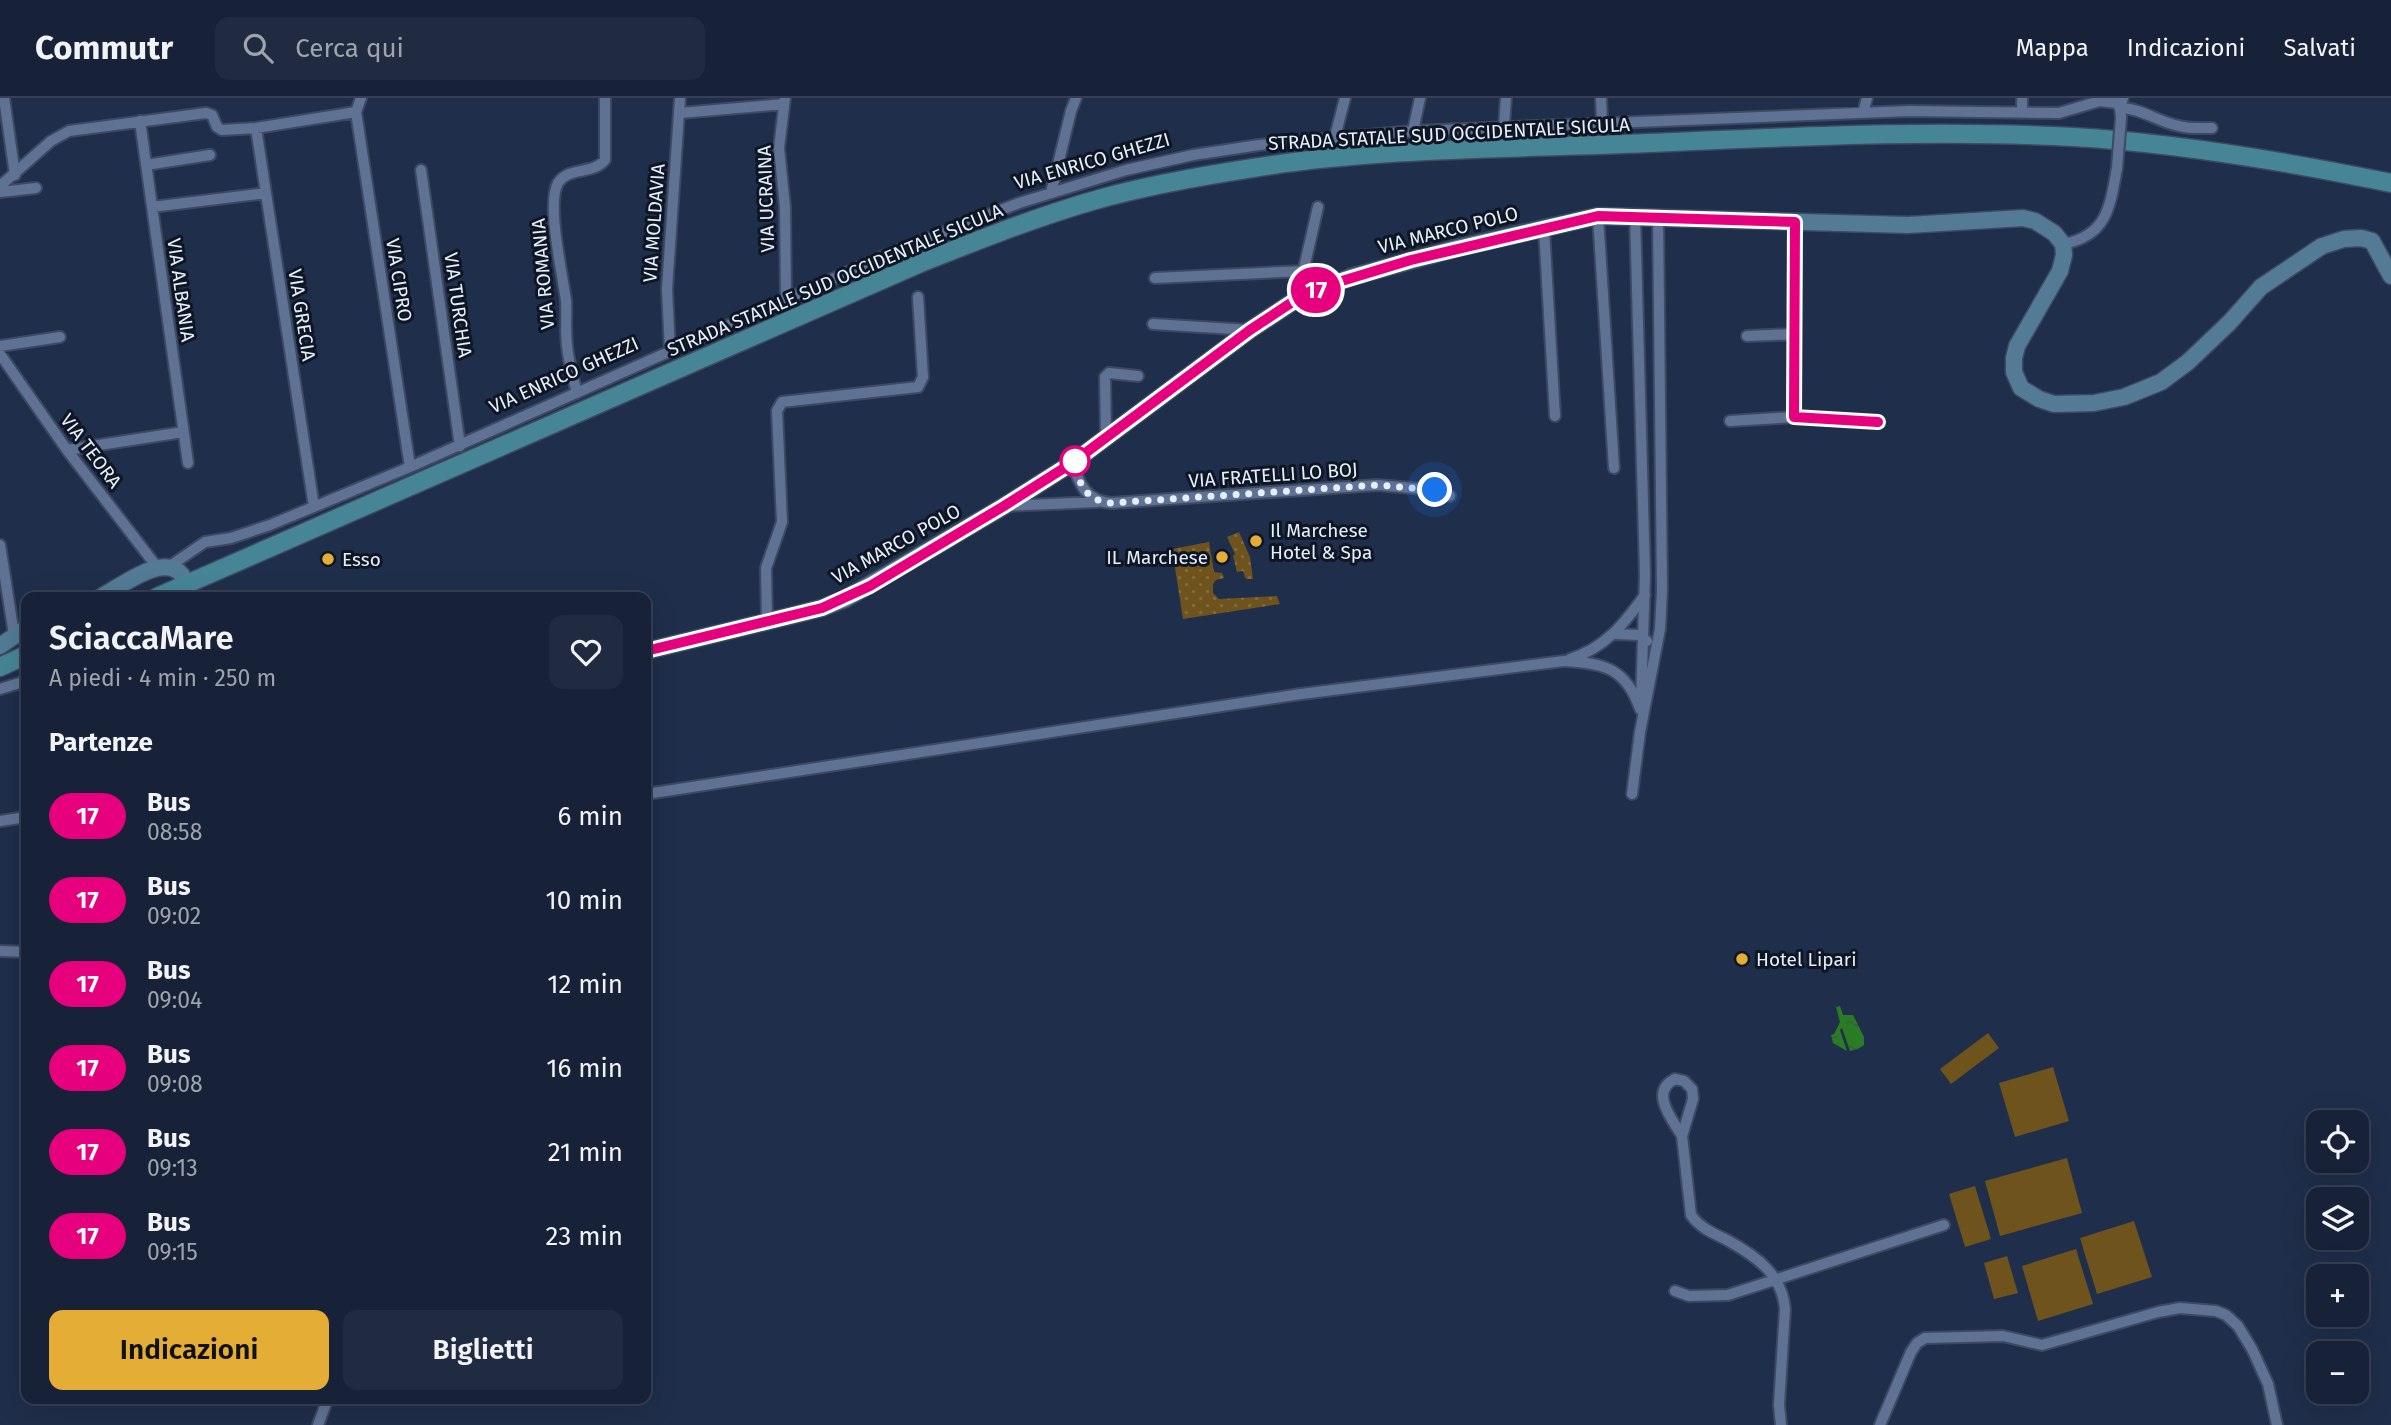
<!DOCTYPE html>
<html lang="it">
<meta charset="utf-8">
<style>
body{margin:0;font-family:"Fira Sans",sans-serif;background:#202a40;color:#f1f3f6;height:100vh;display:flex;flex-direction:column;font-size:26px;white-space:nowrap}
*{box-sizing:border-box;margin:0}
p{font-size:23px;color:#9ea4ae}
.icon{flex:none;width:38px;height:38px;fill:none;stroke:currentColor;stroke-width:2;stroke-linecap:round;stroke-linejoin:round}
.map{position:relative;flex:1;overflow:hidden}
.details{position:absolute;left:21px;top:494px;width:630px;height:812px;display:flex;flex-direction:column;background:#172238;border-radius:14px;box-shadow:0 7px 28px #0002,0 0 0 2px #363f53}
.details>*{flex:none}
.badge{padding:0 14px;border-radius:23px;font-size:24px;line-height:46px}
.tools{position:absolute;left:2306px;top:1012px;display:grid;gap:14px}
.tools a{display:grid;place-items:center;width:63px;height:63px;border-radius:14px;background:#172238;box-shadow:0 7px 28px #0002,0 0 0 2px #363f53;font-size:35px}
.you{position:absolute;width:35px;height:35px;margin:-18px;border:5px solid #fff;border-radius:50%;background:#1a73e8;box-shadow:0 0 0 10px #1a73e833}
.map>.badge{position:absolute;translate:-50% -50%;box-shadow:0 0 0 4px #fff}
h2{padding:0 28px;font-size:26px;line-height:63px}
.round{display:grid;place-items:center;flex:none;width:74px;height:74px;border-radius:14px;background:#202a40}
.summary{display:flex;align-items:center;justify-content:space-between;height:119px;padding:0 28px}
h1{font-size:33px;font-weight:600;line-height:52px}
.action{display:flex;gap:14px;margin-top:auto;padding:14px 28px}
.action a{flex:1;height:80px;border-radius:14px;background:#e4ad35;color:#111;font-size:28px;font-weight:600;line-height:80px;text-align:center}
.action a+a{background:#202a40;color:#f1f3f6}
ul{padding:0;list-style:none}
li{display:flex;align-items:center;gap:21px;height:84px;padding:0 28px}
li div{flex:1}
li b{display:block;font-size:26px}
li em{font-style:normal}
li .badge{min-width:77px;font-weight:700;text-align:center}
header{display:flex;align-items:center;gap:42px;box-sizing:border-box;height:98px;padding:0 35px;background:#172238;border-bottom:2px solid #363f53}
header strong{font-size:33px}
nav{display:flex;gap:38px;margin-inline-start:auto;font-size:24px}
.search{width:490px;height:63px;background:#202a40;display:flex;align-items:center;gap:18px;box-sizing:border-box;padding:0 24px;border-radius:14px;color:#9ea4ae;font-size:26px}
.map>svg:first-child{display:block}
.grass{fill:url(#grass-dots)}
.green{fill:#6e531d}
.water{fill:url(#water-ripples)}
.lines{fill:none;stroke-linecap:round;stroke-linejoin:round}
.street-casing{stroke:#3d4961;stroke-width:14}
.secondary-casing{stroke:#3d4961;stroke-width:19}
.primary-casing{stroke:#3d4961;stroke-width:21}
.street{stroke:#607294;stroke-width:10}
.secondary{stroke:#537b95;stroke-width:16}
.primary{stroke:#468596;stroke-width:18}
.street-bridge-casing{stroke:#3d4961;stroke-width:14;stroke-linecap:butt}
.street-bridge{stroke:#607294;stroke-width:10}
.line-casing{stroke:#fff;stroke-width:16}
.line{stroke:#e6007e;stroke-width:10}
.walk{stroke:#e5eefd;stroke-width:7;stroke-dasharray:0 12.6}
.stop-dot{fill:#fff;stroke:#e6007e;stroke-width:3.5}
.poi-dot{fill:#e4ad35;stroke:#0f1623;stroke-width:2.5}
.labels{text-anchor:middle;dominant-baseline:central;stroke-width:6;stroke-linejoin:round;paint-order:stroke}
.street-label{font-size:19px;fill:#e5eefd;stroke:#0f1623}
.poi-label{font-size:19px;fill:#e5eefd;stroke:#0f1623;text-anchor:start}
</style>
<header>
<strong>Commutr</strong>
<div class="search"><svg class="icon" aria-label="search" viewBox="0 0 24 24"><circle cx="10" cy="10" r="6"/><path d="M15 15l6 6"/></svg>Cerca qui</div>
<nav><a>Mappa</a><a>Indicazioni</a><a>Salvati</a></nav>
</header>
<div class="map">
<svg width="2391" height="1327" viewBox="0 0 2391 1327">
<defs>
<pattern id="grass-dots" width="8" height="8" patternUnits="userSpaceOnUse" patternTransform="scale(1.75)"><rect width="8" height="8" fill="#6e531d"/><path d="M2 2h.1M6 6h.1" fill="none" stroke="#836c3f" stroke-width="1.8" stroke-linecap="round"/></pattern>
<pattern id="water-ripples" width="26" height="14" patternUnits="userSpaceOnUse" patternTransform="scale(1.75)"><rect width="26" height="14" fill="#297c24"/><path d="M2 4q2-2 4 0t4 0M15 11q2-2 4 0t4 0" fill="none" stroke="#385f3a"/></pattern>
</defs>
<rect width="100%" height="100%" fill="#1f2e4a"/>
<path class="grass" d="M1239 434 1250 459 1253 481H1246L1243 473 1237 474 1233 458 1235 456 1227 439Z
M1209 444 1214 474 1222 475 1224 480 1216 482 1213 486V495L1219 501 1277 498 1280 506 1183 521 1172 451Z"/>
<path class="green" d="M1988 935 1999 950 1951 986 1940 971Z
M2053 969 2069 1023 2015 1039 1999 985Z
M2067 1060 2082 1115 2000 1138 1985 1083Z
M1975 1088 1991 1141 1965 1149 1949 1096Z
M2134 1123 2152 1179 2097 1196 2080 1140Z
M2076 1151 2093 1206 2038 1223 2022 1168Z
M2007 1158 2018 1195 1994 1201 1984 1165Z"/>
<path class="water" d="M1840 908 1843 917H1853L1864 939V947L1858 951 1850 953 1842 930 1840 932 1847 953 1833 945 1831 937 1834 936 1840 924 1836 909Z"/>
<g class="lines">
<g class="street-casing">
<path id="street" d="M4 0 15 77
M361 0 356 14 410 369
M785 0 779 50 785 109 786 202
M1601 0 1602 24
M2123 0 2120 10C2141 10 2158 24 2179 28 2189 31 2201 30 2212 30
M2022 14V0
M680 15 784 6
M1863 15 1867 0
M140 23 188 365
M1504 28 1506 0
M256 30 314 409
M1413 33 1420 0
M1335 39 1345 0
M146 67 210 57
M421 72 460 348
M0 88 51 43 69 33 206 15 212 17 217 29 222 32 256 30 356 14
M0 94 36 90
M1051 95 1071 13 1076 0
M152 109 266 95
M1598 118 1614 370
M1635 118 1645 476 1641 605
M1795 124 1794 319 1878 324
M1544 131 1555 318
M2063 146C2107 138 2110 109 2117 70
M1155 180 1304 173
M1297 201 1318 109
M1153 226 1250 232
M1747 238 1795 236
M0 248 60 239
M670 253 667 191 680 0
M0 256 67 352 157 469
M577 295C573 279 568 263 567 247 565 232 567 218 566 203 563 178 546 106 558 85 569 68 593 77 605 62V0
M1730 323 1794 319
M1106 339 1105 279 1109 275 1138 278
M67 352 183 334
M1072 365C1080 387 1086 403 1111 405L1377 387 1435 392 1450 398
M1007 408 1097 404
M0 447 14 537
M170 468 205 444 231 440 270 427 410 369 884 158 1019 105 1126 72 1193 57 1259 47 1413 33 1909 13 2059 15 2100 3 2116 5 2120 10 2121 20
M767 524 766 470 782 424 777 313 782 304 918 289 923 279 918 199
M1615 536 1639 537 1647 543
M1570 561C1605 550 1624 526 1645 497
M0 591 26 583
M646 696 1301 596 1564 563C1604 565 1626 570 1640 611
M1632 696 1640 634 1660 531 1662 492 1658 119
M0 723 26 719
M0 853 26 854
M1682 1038C1672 1021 1649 994 1675 981L1684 983 1692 991 1693 1001 1682 1038 1691 1117C1700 1130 1713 1135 1727 1142 1756 1158 1782 1176 1785 1211L1779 1307 1781 1327
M1675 1193 1689 1198 1728 1197 1944 1127
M318 1327 328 1300
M1880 1327 1911 1254 1917 1245 1925 1240 2003 1238 2042 1247 2158 1214 2180 1210 2216 1213 2226 1217 2238 1228 2252 1251 2268 1286 2277 1327"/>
</g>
<g class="secondary-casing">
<path id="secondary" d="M190 496 191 499
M101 499C121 488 165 454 182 477
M0 548 26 530
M646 553 822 510 845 501 1004 408 1072 365 1250 232 1297 201 1351 179 1457 150 1598 118 1908 127 2023 120 2035 123 2054 135 2063 146 2064 157 2060 173 2017 248 2014 260V274L2021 290 2039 301 2054 306 2094 305 2124 299 2161 284 2188 264 2230 224 2261 189 2322 148 2344 141 2361 140 2372 143 2391 178"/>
</g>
<g class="primary-casing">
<path id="primary" d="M157 499 923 164C981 141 1039 118 1099 101 1149 87 1201 78 1253 70 1381 49 1518 51 1648 45 1789 39 1931 31 2073 39 2177 45 2289 64 2391 85
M0 569 26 557"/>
</g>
<use href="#street" class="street"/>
<use href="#secondary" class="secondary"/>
<use href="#primary" class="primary"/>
<g class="street-bridge-casing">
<path id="street-bridge" d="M2117 70 2121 20"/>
</g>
<use href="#street-bridge" class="street-bridge"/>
</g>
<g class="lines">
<g class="line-casing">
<path id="line" d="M646 553 822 510 870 488 1004 408 1072 365 1250 232 1297 201 1322 189 1411 162 1598 118 1795 124 1794 319 1878 324"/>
</g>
<use href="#line" class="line"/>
<path class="walk" d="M1075 363 1072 365C1081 387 1086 403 1111 405L1377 387 1435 392"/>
</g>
<circle class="stop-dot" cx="1075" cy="363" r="14"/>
<g class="poi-dot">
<circle cx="1256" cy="443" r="7"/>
<circle cx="1222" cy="459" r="7"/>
<circle cx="328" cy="461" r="7"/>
<circle cx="1742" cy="861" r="7"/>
</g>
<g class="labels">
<g class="street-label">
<text transform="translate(1449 36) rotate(-3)">STRADA STATALE SUD OCCIDENTALE SICULA</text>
<text transform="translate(1092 63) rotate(-16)">VIA ENRICO GHEZZI</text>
<text transform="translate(766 101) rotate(-92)">VIA UCRAINA</text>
<text transform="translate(654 125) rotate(-86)">VIA MOLDAVIA</text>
<text transform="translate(1448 132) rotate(-14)">VIA MARCO POLO</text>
<text transform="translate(543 176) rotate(-95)">VIA ROMANIA</text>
<text transform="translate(399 182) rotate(81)">VIA CIPRO</text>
<text transform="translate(835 182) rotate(-23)">STRADA STATALE SUD OCCIDENTALE SICULA</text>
<text transform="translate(181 192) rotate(82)">VIA ALBANIA</text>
<text transform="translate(458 207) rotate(82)">VIA TURCHIA</text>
<text transform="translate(302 217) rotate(81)">VIA GRECIA</text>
<text transform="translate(564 277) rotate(-24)">VIA ENRICO GHEZZI</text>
<text transform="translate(91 353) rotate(53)">VIA TEORA</text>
<text transform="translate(1273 377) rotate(-4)">VIA FRATELLI LO BOJ</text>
<text transform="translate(896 446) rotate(-29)">VIA MARCO POLO</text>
</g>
<g class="poi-label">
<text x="1270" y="432">Il Marchese<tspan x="1270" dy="22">Hotel &amp; Spa</tspan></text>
<text x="1208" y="459" text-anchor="end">IL Marchese</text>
<text x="342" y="461">Esso</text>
<text x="1756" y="861">Hotel Lipari</text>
</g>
</g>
</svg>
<div class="tools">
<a><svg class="icon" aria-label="locate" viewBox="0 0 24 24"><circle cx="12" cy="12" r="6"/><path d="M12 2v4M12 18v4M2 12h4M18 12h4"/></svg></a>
<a><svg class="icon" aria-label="layers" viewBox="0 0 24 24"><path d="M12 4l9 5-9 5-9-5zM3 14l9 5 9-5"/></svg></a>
<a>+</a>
<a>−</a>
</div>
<div class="you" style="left:1435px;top:392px"></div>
<b class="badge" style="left:1316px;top:192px;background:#e6007e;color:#fff">17</b>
<section class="details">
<div class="summary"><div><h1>SciaccaMare</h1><p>A piedi · 4 min · 250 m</p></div><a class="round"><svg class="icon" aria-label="heart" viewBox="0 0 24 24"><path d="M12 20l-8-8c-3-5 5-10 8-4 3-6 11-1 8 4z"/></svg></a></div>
<h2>Partenze</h2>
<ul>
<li><span class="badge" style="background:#e6007e;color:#fff">17</span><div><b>Bus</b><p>08:58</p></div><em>6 min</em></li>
<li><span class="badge" style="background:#e6007e;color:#fff">17</span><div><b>Bus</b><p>09:02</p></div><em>10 min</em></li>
<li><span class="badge" style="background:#e6007e;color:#fff">17</span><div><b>Bus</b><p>09:04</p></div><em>12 min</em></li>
<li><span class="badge" style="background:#e6007e;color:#fff">17</span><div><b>Bus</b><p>09:08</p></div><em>16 min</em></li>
<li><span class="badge" style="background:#e6007e;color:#fff">17</span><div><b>Bus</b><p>09:13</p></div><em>21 min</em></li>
<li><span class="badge" style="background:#e6007e;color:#fff">17</span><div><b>Bus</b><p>09:15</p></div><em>23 min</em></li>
</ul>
<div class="action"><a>Indicazioni</a><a>Biglietti</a></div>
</section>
</div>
